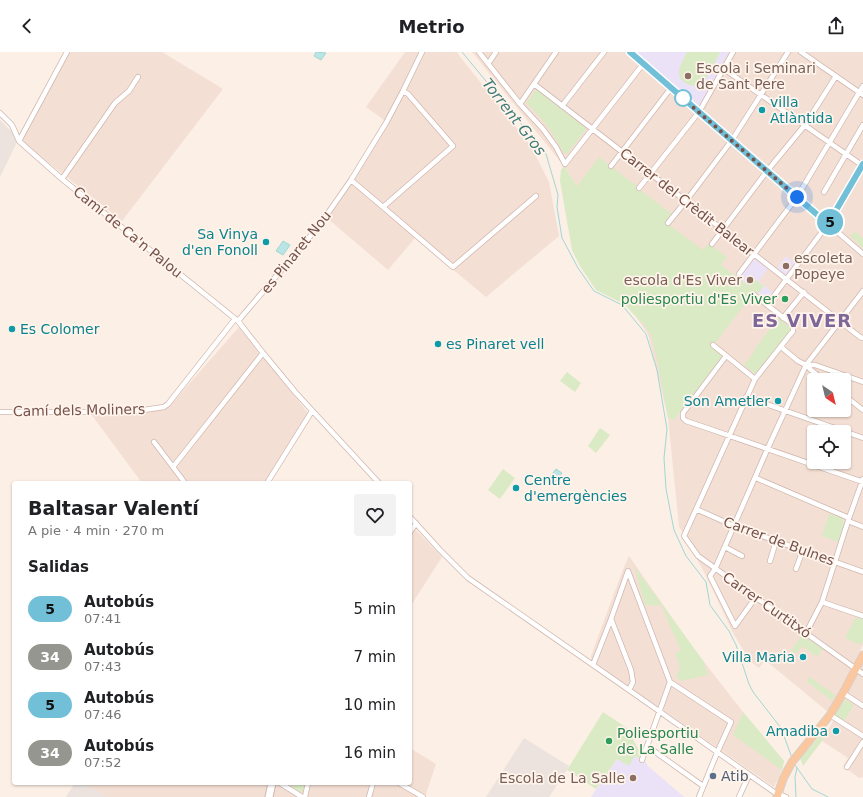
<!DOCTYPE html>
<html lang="es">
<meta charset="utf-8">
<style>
body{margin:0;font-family:"DejaVu Sans",sans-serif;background:#f2f2f2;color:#202124;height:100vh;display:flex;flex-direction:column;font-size:15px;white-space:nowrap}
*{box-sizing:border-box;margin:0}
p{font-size:13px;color:#757577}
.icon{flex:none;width:22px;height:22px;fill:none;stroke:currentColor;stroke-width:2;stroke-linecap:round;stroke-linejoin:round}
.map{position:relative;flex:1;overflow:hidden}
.details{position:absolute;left:12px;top:429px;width:400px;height:304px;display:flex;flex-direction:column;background:#fff;border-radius:4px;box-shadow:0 1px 3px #0004}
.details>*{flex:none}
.badge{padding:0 8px;border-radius:13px;font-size:14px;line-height:26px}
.needle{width:26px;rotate:145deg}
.buttons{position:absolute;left:807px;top:321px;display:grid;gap:8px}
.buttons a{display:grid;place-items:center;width:44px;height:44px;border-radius:4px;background:#fff;box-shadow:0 1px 3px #0004;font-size:20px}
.you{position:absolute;width:20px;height:20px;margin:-10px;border:3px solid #fff;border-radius:50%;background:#1a73e8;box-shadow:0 0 0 6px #1a73e833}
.map>.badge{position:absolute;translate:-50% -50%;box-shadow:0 0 0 2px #fff}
h2{padding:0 16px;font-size:15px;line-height:36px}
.round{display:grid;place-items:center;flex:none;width:42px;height:42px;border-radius:4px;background:#f2f2f2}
.summary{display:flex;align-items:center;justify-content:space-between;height:68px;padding:0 16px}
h1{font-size:19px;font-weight:600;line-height:30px}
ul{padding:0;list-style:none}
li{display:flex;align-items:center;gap:12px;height:48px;padding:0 16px}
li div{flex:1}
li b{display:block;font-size:15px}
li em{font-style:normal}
li .badge{min-width:44px;font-weight:700;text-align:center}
header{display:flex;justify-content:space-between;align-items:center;height:52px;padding:0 16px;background:#fff;font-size:18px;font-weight:600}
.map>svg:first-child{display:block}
.residential{fill:#f4dfd4;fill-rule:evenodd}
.industrial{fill:#ece3df}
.education{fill:#ece2f8}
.green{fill:#daeac4}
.water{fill:#bae5e4;stroke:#a0d7d5}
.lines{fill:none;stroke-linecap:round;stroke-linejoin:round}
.stream{stroke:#a0d7d5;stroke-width:1}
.street-casing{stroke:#d0b7af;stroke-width:6}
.secondary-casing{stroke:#d2b6ac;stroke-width:9}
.primary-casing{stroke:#d8cfcd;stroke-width:9}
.street{stroke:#fff;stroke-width:4.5}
.secondary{stroke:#fff;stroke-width:7}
.primary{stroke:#fac79f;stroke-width:7}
.line-casing{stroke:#fff;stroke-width:9}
.line{stroke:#72c0d8;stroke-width:6}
.walk{stroke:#75524b;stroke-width:4;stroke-dasharray:0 7.2}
.education-dot{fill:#8d6e63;stroke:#fff4eb;stroke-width:1.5}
.stop-dot{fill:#fff;stroke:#72c0d8;stroke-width:2}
.culture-dot{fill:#0f9aa8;stroke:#fff4eb;stroke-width:1.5}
.leisure-dot{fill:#2e9e5b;stroke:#fff4eb;stroke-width:1.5}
.service-dot{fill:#5c6f8a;stroke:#fff4eb;stroke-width:1.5}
.labels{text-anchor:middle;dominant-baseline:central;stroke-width:3.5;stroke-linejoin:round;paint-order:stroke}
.education-label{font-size:14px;fill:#785e54;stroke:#fff4eb;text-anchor:start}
.culture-label{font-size:14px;fill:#0d838f;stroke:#fff4eb;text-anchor:start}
.street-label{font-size:14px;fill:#75524b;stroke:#fff4eb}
.leisure-label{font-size:14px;fill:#27864d;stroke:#fff4eb;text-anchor:end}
.service-label{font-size:14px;fill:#4e5e75;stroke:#fff4eb;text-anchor:start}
.water-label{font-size:15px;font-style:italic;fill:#3e7a78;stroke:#fff4eb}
.district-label{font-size:18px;font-weight:bold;letter-spacing:1px;fill:#7e6698;stroke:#fff4eb}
</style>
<header><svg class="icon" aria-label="back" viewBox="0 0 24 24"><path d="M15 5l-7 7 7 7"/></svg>Metrio<svg class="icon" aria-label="share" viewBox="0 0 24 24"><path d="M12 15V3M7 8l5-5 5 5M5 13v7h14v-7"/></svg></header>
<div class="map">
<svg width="863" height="745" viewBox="0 0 863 745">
<rect width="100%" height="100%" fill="#fcefe5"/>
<path class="residential" d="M70 0H162L223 37 122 169 24 91 23 86Z
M405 0H457L461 6 531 94 549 130 559 184 486 245 415 186 388 218 327 166 384 68 366 55Z
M472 0H863V593L851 617 828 660 765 608 759 616 750 609 733 581 706 524 679 474 668 366 648 282 625 249 577 134 564 114ZM814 328H844V358H814ZM814 380H844V410H814Z
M239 275 308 361 265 431H142L91 362 133 361 167 357Z
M410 472 442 505 410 555Z
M629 504 694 597 743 660 784 709 782 718 774 735 591 608V604L622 520Z
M863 612V725L859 726 843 714 848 706 822 689 833 669 835 663Z
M410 696 436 712 425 745H66L75 731H410Z"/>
<path class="industrial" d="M0 68 13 81 17 90 0 125Z
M524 686 569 714 567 718 549 745H486Z
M75 731H83L108 745H66Z"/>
<path class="education" d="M634 0H729L698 56Z
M786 204 795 211 787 222H784L777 216Z
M754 207 768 217 759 229 773 241 767 248 739 226Z
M635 704 643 709 644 707 648 714 683 744 685 745H591L617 707Z"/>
<path class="green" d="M687 0H720C717 7 708 26 703 30 694 38 679 31 679 21 679 14 684 6 687 0Z
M537 38 586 76V78L567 102 564 101 550 78 539 64 526 51 535 39Z
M599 105 639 136 640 138 672 162 668 172 703 198 709 191 727 205 721 213 753 237 746 231 751 224 764 234 759 241 755 239 716 290 711 295 722 304 674 368 668 366 657 307 651 283 644 273 627 255 620 250 596 238 580 214 572 198 560 129 561 118 564 114 577 134Z
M855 179 862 186 863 185V196L850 184Z
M778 266 790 275 791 278 755 322 744 313 755 299 754 298Z
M567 320 581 331 575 340 560 329Z
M600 376 610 383 596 401 588 394Z
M503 417 515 426 500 447 488 438Z
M829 462 842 466 844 472 838 490 822 484Z
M634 514 704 610 708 623 681 629 676 625 680 615 675 601 681 599 661 553 650 554 649 552 645 553Z
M856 565 863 567V589L861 593 845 586Z
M802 583 823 597 817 605 802 594 796 602 791 598Z
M810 625 835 643 832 649 809 631H806Z
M845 647 854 653 844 669 835 663Z
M603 660 627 676 642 704 641 707 635 704 629 714 617 707 596 737 567 718Z
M743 660 784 709 782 718 733 683Z
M825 678 826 682 822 689 803 714 800 706Z
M295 731H305L302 741 293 736Z"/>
<path class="water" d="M316 0 326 1 321 8 314 4Z
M283 189 290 193 283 203 276 199Z
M556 417 562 421 553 433 547 429Z"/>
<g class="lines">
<path class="stream" d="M462 0 546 102 558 143 557 155 562 186 578 216 594 239 622 253 646 282 657 318 667 377 664 406 666 437 674 478 686 504 706 530 710 553 729 579 736 593 749 632 753 640 781 676 792 706
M795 713 812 737 828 745
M796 745 795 725 797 716"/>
<g class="street-casing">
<path id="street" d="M479 0 520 52 543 77 556 95 565 112 643 12
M629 0 863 202
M801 0 863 43
M488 12 496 0
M724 17 863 114
M534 32 686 149 860 285 863 286
M520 52 556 0
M562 54 604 0
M0 61 12 73 19 89 62 127 238 269 263 301 296 341 379 431
M19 89 67 0
M611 114 671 36
M62 127 115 51 129 39 138 25
M351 128 383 155 453 94 408 42 403 39
M639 136 699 60 733 0
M824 140 863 73
M383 155 453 215 536 144
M668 171 686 149 732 88 788 0
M712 192 767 119 805 73 836 24
M739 222 797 145 863 34
M753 242 793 273V279L755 327 684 484 698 504 863 622
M767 253 828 172 863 112
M783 266 804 240
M238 269 319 174 351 128 386 71 403 39 422 0
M713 293 755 327
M781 295 798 309 806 313H815L863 330
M726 304 683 361V366L686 369 707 376 863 430
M806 313 811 318 824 328
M844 343 863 358
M746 345 863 386
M0 360H130L164 355 168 352 235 267
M154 390 173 415
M756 426 849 466
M185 431 173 415 263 301
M267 431 312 359
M696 457 734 474 863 520
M410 465 440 498 468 526 629 638 774 740 786 745
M848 469 863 475
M410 480 416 471
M725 495 742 504
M770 509 776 489
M796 517 803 498
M628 519 670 630 642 708
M756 545 735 574 710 524 715 517 767 398 806 313 863 239
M822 550 863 564
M611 567 631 618 633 630 629 638
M806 581 822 550 849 466 863 427
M593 613 611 567 628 519
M670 630 731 670 717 701 699 745
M843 641 863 654
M830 663 863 684
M647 694 703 734
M847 715 863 690
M280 731 302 745
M399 731 423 745
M305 745 308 731
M369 745 373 731
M739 745 749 723"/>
</g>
<g class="secondary-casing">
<path id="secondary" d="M269 745 272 731"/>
</g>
<g class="primary-casing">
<path id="primary" d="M777 745 783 727 792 710 830 663 843 641 863 603"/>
</g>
<use href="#street" class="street"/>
<use href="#secondary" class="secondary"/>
<use href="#primary" class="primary"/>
</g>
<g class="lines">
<g class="line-casing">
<path id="line" d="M630 0 828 172 863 112"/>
</g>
<use href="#line" class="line"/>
<path class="walk" d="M683 46 680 44 797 145"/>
</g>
<g class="education-dot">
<circle cx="688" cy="24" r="4"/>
<circle cx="786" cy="214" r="4"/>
<circle cx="750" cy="228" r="4"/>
<circle cx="633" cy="726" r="4"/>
</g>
<circle class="stop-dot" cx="683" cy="46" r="8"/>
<g class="culture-dot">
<circle cx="762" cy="58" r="4"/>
<circle cx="266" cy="190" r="4"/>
<circle cx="12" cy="277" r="4"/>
<circle cx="438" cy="292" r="4"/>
<circle cx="778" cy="349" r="4"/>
<circle cx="516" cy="436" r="4"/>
<circle cx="803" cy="605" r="4"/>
<circle cx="836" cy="679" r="4"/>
</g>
<g class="leisure-dot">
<circle cx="785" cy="247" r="4"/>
<circle cx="609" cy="689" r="4"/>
</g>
<circle class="service-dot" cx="713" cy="724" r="4"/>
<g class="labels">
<g class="education-label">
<text x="696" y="16">Escola i Seminari<tspan x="696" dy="16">de Sant Pere</tspan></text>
<text x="794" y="206">escoleta<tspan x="794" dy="16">Popeye</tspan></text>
<text x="742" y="228" text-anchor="end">escola d'Es Viver</text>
<text x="625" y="726" text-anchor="end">Escola de La Salle</text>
</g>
<g class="culture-label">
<text x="770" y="50">villa<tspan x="770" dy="16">Atlàntida</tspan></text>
<text x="258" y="182" text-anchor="end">Sa Vinya<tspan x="258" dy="16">d'en Fonoll</tspan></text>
<text x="20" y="277">Es Colomer</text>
<text x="446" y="292">es Pinaret vell</text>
<text x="770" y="349" text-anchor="end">Son Ametler</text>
<text x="524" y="428">Centre<tspan x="524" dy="16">d'emergències</tspan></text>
<text x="795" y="605" text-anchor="end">Villa Maria</text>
<text x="828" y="679" text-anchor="end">Amadiba</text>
</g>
<g class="street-label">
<text transform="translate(687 150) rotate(38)">Carrer del Crèdit Balear</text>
<text transform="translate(128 180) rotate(39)">Camí de Ca'n Palou</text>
<text transform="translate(296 200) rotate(-51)">es Pinaret Nou</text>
<text transform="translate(79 358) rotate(-1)">Camí dels Moliners</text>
<text transform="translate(779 489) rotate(20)">Carrer de Bulnes</text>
<text transform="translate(767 553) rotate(35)">Carrer Curtitxó</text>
</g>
<g class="leisure-label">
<text x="777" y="247">poliesportiu d'Es Viver</text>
<text x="617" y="681" text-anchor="start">Poliesportiu<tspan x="617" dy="16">de La Salle</tspan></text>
</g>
<g class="service-label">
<text x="721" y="724">Atib</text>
</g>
<g class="water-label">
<text transform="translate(514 65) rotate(52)">Torrent Gros</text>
</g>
<g class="district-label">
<text x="802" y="268">ES VIVER</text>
</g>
</g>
</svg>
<div class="buttons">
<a><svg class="needle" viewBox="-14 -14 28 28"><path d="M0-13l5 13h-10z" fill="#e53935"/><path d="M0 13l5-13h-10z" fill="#757577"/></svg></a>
<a><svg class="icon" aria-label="locate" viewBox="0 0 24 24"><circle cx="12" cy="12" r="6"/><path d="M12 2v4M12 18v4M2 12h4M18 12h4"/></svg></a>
</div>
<div class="you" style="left:797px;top:145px"></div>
<b class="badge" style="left:830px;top:170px;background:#72c0d8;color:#111">5</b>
<section class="details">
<div class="summary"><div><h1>Baltasar Valentí</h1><p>A pie · 4 min · 270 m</p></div><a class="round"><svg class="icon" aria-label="heart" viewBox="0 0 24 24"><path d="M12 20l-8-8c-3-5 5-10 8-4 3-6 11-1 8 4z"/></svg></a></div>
<h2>Salidas</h2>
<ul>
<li><span class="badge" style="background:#72c0d8;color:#111">5</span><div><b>Autobús</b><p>07:41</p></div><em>5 min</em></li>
<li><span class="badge" style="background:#969691;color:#fff">34</span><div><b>Autobús</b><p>07:43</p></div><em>7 min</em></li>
<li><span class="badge" style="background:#72c0d8;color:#111">5</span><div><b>Autobús</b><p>07:46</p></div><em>10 min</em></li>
<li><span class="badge" style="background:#969691;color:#fff">34</span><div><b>Autobús</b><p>07:52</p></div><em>16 min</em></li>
</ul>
</section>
</div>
